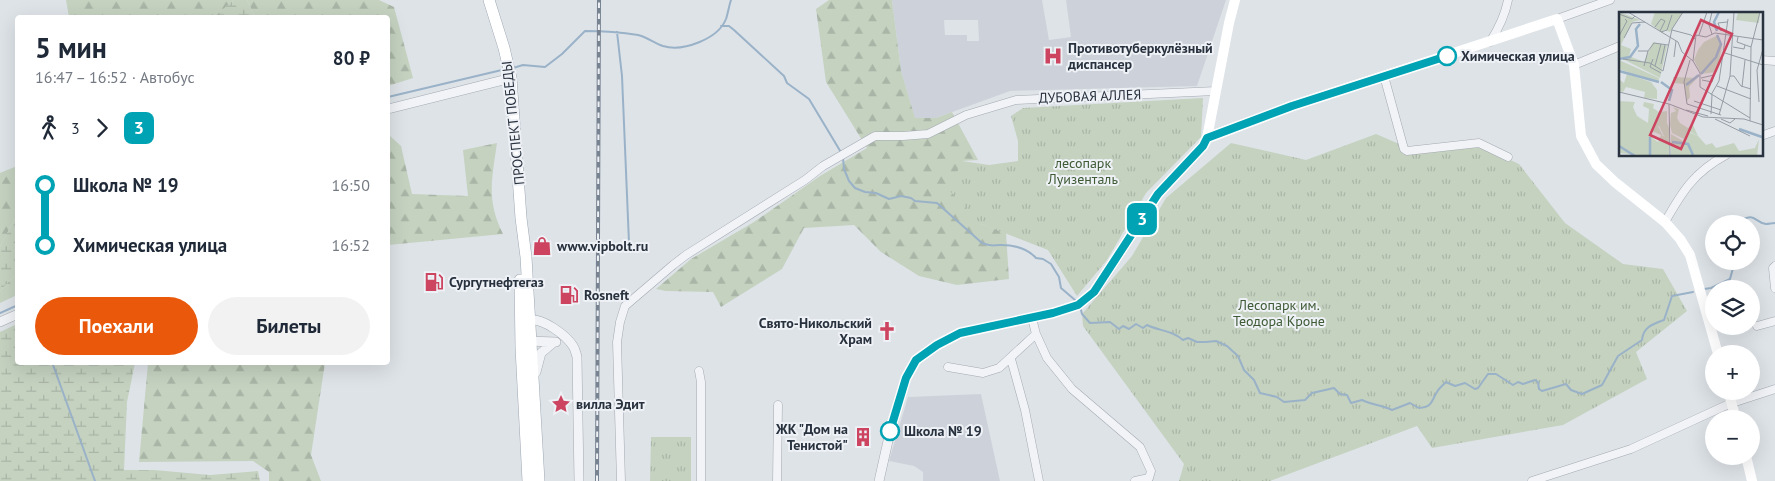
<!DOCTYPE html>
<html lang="ru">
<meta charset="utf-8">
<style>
body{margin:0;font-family:"PT Sans",sans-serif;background:#f2f2f3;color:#1f2937;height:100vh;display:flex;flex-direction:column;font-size:19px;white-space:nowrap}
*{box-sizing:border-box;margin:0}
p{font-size:16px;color:#747a83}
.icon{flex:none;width:28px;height:28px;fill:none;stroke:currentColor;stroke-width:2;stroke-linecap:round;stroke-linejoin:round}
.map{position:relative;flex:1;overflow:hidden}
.details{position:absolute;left:15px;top:15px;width:375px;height:350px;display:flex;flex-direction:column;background:#fff;border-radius:5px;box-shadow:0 5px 20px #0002}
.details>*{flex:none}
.badge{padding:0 10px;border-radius:8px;font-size:18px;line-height:32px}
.controls{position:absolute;left:1705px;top:215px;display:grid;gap:10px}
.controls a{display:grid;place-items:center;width:55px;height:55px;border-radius:50%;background:#fff;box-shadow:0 5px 20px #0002;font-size:25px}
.map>.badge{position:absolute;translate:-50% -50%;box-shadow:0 0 0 2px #fff}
.legs{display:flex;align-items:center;gap:8px;height:55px;padding:0 20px;font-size:16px}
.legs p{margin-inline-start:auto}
.headline{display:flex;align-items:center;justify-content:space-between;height:85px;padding:0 20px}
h1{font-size:28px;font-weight:800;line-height:38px}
.cta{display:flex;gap:10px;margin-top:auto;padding:10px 20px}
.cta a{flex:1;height:58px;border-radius:30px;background:#ea580c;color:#fff;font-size:20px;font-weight:800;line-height:58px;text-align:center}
.cta a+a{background:#f2f2f3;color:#1f2937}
ul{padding:0 20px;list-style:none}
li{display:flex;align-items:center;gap:18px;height:60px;font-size:19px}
li i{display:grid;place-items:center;width:8px;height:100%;margin:0 6px;background:currentColor}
li i::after{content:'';width:12px;height:12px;margin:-6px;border:4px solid;border-radius:50%;background:#fff}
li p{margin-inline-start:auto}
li:first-child i{background:linear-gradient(#0000 50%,currentColor 0)}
li:last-child i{background:linear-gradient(currentColor 50%,#0000 0)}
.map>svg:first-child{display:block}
.built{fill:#cdd2da;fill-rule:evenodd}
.forest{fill:url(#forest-firs)}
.wetland{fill:url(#wetland-marsh)}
.park{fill:url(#park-tufts)}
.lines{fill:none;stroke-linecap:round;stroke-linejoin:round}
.stream{stroke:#9ab2c8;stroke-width:2}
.minor-casing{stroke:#a4aab2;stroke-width:9}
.tertiary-casing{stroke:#a4aab2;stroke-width:10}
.primary-casing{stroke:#9ea7b3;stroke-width:12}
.minor{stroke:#f1f3f6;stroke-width:8}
.tertiary{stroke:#f1f3f6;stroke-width:9}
.secondary{stroke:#fff;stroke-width:10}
.primary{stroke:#fff;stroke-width:11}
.rail-casing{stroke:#788391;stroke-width:4}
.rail{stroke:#eef1f5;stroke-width:2;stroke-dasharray:5.5;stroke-linecap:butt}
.line-1-casing{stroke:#fff;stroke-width:11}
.line-1{stroke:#00a3b4;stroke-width:8}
.stop-1-dot{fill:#fff;stroke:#00a3b4;stroke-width:2.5}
.labels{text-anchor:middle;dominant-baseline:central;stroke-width:4;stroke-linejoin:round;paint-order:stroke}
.poi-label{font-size:14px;font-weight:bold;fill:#28313e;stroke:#eef1f5;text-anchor:start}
.stop-label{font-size:14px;font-weight:bold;fill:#28313e;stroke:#eef1f5;text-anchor:start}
.street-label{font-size:14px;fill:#28313e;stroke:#eef1f5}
.park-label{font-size:14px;fill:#3e5a35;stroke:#eef1f5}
.inset-river{fill:none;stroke:#9ab2c8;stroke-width:2.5}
.inset-road{fill:none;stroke:#959ca4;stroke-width:1}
.view{fill:#cc445f;fill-opacity:0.15;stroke:#cc445f;stroke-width:2.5}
.inset-edge{fill:none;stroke:#28313e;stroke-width:2.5}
</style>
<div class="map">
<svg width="1775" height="481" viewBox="0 0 1775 481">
<defs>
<pattern id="forest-firs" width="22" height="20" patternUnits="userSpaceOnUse" patternTransform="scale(1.25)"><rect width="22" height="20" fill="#c5d2c0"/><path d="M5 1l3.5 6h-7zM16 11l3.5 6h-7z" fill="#a9b5a6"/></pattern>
<pattern id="wetland-marsh" width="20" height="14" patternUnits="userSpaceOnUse" patternTransform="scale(1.25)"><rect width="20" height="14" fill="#c5d2c0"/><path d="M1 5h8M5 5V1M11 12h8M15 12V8" fill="none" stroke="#a9b5a6"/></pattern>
<pattern id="park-tufts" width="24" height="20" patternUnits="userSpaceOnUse" patternTransform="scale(1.25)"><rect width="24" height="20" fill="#c5d2c0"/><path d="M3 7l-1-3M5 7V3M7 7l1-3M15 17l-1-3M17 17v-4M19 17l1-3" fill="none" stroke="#a9b5a6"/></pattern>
</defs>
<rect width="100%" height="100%" fill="#dee3e8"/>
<path class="built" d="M892 0H1042L1049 40 1071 37 1066 0H1226L1197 86 1010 91 936 118 915 119 901 71ZM944 20H978L979 41H967V35H945Z
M981 394 1000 481H923V472L914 466 889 461 908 397Z"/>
<path class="forest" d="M66 0H234L214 18 69 17Z
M247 0H379L394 7 413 78 388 86V18L255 17Z
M829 0H892L901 71 915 118H936L952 112 978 160 962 161 981 224 1006 233 1009 279 957 285 919 276 881 252 854 225 804 228 782 269 721 307 713 292 666 291 656 289 691 259 754 222 820 176 867 148 826 82 816 9Z
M388 134 401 146 412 194 468 196 463 150 497 143C492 179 486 200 503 234L388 245Z
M17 166V217L14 220 0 247V173Z
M17 273V295L0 303V291Z
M148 363H325L311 455 321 481H269V472L253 461 139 462Z"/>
<path class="wetland" d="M234 0H247L255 17H214Z
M17 217V273L0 291V247L14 220Z
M17 324 18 362 135 363 127 402 124 470H154L210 475 258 471 260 481H0V332Z"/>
<path class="park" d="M1203 98 1201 137 1146 193 1107 260 1077 296 1048 250 981 224 949 190 962 161 989 165 1018 161V141L1011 116 1023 108Z
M1376 134 1420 153 1476 144 1519 164 1565 223 1623 264 1663 269 1687 311 1636 352 1647 379 1563 425 1432 448 1417 426 1270 481H1179L1184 464 1083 326 1082 314 1132 256 1166 198 1231 143 1306 160Z
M651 437H691V481H650Z"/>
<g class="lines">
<path class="stream" d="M721 26H729L734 30 784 76 787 83 809 99 842 154
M617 32 622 76 629 243
M513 68 523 65 545 67 562 54 585 31C603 31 620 32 638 35 647 37 654 43 663 46 683 52 718 39 726 19 728 13 729 6 731 0
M388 97 506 69
M843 158 844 169 849 181 855 188 865 192 876 193 889 199 901 196 911 198 915 201 937 203 982 243C992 247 992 245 1001 245 1014 245 1027 248 1036 258L1043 259 1051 264 1059 277 1061 288 1075 300
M1738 224 1739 221C1757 212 1753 222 1766 224 1769 224 1772 223 1775 223
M1704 289 1711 288 1730 279 1735 261
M1080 306 1082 314 1090 323 1110 322 1119 329 1123 326 1129 329 1136 324 1143 328 1147 325C1159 331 1172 330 1183 340L1188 338 1197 342H1206L1216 341 1227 346 1238 356 1244 370 1254 380 1260 393 1277 397 1284 402 1305 400 1312 393 1334 388 1340 394 1347 395 1351 403 1362 400C1372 405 1382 405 1392 410L1410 403 1419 408C1433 407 1431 401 1437 392 1439 388 1443 385 1446 382L1455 386 1465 383 1475 389 1478 388 1488 374H1496L1513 385 1518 382 1523 384 1535 380 1538 382 1539 389 1542 391 1566 384 1571 390 1582 394 1602 385 1618 356 1642 340C1643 327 1653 324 1664 320L1672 296 1693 292
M0 313 18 305
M52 362 95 481"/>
<g class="minor-casing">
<path id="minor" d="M1557 19 1610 0
M1490 42C1499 28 1505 16 1508 0
M1761 60 1775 61
M1574 65 1620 46
M1384 76 1404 149 1407 151 1479 143 1508 157
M1761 136 1775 131
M1665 222C1682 192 1694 172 1726 155
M1775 266 1773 268 1775 288
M1757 326 1775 321
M1036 334 1047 358 1072 389 1140 447 1151 471 1149 478 1135 481
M1011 359 1025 410 1039 481
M948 367 983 373 999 368 1036 334 1032 318
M699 371 701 382V481
M621 481 617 342 620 322 625 306 673 265 686 255 805 180 823 166 875 136H903L928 134 966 115 1016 100 1216 91
M777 481 778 405
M1532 481 1631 449 1729 404 1775 389"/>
</g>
<g class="tertiary-casing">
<path id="tertiary" d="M388 109 511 78
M529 320C543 318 566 335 573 346 575 349 576 353 577 357L579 481
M0 322 18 314
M527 341 556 342
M536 372 541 353 554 342
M879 481 890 432 906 378 916 360 937 345 960 333 1053 313 1078 305 1094 293 1158 194 1203 146 1207 138"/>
</g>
<g class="primary-casing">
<path id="primary" d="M489 0 504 48 511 78 521 218 526 257 539 481
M520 280 521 348 528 481"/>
</g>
<use href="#minor" class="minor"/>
<use href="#tertiary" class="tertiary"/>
<path class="secondary" d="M1207 138 1292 106 1557 19 1574 65 1581 136 1596 164 1616 183 1665 222 1680 239 1690 255 1718 354
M1207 138 1229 23 1235 0
M1728 391 1736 419
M1746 456 1752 481"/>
<use href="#primary" class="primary"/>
<g class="rail-casing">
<path id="rail" d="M597 481 599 0"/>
</g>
<use href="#rail" class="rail"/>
</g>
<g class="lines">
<g class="line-1-casing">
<path id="line-1" d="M890 431 906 378 916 360 937 345 960 333 1053 313 1078 305 1094 292 1158 194 1203 146 1207 138 1292 106 1447 56"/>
</g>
<use href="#line-1" class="line-1"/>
</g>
<defs>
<g id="hospital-bare" transform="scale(1.5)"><path d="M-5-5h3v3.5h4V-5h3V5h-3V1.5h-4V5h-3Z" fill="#cc445f" stroke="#eef1f5" stroke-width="2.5" paint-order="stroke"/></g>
<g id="shop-bare" transform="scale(1.5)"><path d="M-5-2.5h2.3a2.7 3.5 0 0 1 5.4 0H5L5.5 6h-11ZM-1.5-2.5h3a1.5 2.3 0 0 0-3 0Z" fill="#cc445f" stroke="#eef1f5" stroke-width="2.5" paint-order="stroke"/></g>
<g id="fuel-bare" transform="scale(1.5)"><path d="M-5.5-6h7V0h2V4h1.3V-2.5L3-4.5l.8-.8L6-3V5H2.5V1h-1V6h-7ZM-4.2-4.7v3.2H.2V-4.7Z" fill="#cc445f" stroke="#eef1f5" stroke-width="2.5" paint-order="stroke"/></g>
<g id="church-bare" transform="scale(1.5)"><path d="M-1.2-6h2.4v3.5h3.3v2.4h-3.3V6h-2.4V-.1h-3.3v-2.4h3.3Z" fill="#cc445f" stroke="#eef1f5" stroke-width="2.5" paint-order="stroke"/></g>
<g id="sight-bare" transform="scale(1.5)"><path d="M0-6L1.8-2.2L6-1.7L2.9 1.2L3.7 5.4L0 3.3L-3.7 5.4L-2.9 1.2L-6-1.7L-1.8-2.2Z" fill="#cc445f" stroke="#eef1f5" stroke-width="2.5" paint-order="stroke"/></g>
<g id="building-bare" transform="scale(1.5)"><path d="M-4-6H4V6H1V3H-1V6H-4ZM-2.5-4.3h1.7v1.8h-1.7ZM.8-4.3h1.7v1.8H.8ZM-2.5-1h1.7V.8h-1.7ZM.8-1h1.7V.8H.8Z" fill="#cc445f" stroke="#eef1f5" stroke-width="2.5" paint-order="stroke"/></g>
</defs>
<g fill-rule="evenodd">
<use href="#hospital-bare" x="1053" y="56"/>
<use href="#shop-bare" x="542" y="246"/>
<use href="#fuel-bare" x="434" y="282"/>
<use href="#fuel-bare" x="569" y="295"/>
<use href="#church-bare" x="887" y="331"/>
<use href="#sight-bare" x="561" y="404"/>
<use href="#building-bare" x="863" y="437"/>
</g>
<g class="stop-1-dot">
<circle cx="1447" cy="56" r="9"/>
<circle cx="890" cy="431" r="9"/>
</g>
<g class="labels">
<g class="poi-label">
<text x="1068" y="48">Противотуберкулёзный<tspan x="1068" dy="16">диспансер</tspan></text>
<text x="557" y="246">www.vipbolt.ru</text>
<text x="449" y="282">Сургутнефтегаз</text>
<text x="584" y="295">Rosneft</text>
<text x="872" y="323" text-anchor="end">Свято-Никольский<tspan x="872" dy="16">Храм</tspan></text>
<text x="576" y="404">вилла Эдит</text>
<text x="848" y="429" text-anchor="end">ЖК "Дом на<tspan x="848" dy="16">Тенистой"</tspan></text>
</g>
<g class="stop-label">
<text x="1461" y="56">Химическая улица</text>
<text x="904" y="431">Школа № 19</text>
</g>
<g class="street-label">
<text transform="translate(1090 96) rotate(-2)">ДУБОВАЯ АЛЛЕЯ</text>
<text transform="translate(513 123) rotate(-96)">ПРОСПЕКТ ПОБЕДЫ</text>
</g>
<g class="park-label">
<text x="1083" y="163">лесопарк<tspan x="1083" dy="16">Луизенталь</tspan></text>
<text x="1279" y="305">Лесопарк им.<tspan x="1279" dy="16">Теодора Кроне</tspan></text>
</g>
</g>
<g transform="translate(1619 12)">
<rect width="144" height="144" fill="#dee3e8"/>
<path d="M8 62 32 70 38 78V87L25 86 26 80 7 75 4 80 0 79 1 68 5 71ZM54 65 78 66 70 75 71 85 68 89 65 72 55 71ZM0 89 16 90 14 95 18 104 29 111 30 97 24 94 25 90 35 92 34 96 40 100 48 99V111L39 114 44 124 50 127V144H31L32 125 39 130 42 123 33 119 30 144 0 141ZM54 95 60 97 58 106 61 111 69 116 74 113 79 124 69 119 65 127 53 121 51 113 52 101 57 99Z" fill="#c5d2c0"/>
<path d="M0 48 40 66 39 71 0 57ZM37 107 48 111 51 118 49 133ZM69 120 79 124 87 133 93 131 97 136 115 131 120 139 136 136 140 127 138 144H52V122L64 129Z" fill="#c5d2c0"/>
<path d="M119 0H141L140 11 117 8Z" fill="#c5d2c0"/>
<path d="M99 23 103 34 98 60 82 62 75 48 79 38 85 30Z" fill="#c5d2c0"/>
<path d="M0 0 21 8 13 10 2 33 12 37 10 44 25 50 34 30 48 34 41 66 0 45ZM36 0H64L51 20 45 18 43 21 32 12Z" fill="#c5d2c0"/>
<path class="inset-river" d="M98 19 95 10 100 0M0 47 11 45 19 34 17 17 21 12M0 59 40 70M82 62 97 45 102 32 98 23M42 70 53 78 50 89M67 73 80 63M120 117 143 125M53 130 69 132 74 143M0 134 16 144M31 144V125"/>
<path class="inset-road" d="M9 0 59 30 63 40 74 49M0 2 13 7 16 4M36 15 42 7 46 9 41 19M53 18 72 23 76 27M102 19 99 11 108 10M42 20 48 18 53 3M93 22 90 13 93 0M80 23 88 0M0 24 8 9 6 7M119 25 118 30 132 35M5 26 13 11 26 10M114 35 125 37 126 33M19 39H29L35 31 49 33M106 41 144 53M55 45 57 29M4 47 31 51 44 59 53 17 64 0M34 47 31 55 42 61M71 48 65 70 68 92 102 103M74 49 81 61V75L131 106M74 49 77 23 87 25 96 21 144 28M42 52 46 33M25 54 29 39M36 54 42 32M111 64H115L122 74 132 77M82 66 95 63 93 70 83 68M98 74 132 87M123 75 126 48M0 80 50 92 84 105 125 107 144 113M92 83 100 69 109 7M75 89 102 98M140 90 138 58 144 37M50 92 51 144M67 98 89 104M92 102 93 83M100 103 111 64 115 0M96 107 131 124M102 107 111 111 116 107M131 109 132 35 141 0"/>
<path class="view" d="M82 8 113 22 62 137 31 123Z"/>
<rect width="144" height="144" class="inset-edge"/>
</g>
</svg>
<div class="controls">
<a><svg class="icon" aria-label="locate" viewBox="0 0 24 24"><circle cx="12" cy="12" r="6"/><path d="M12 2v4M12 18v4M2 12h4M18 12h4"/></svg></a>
<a><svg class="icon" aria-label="layers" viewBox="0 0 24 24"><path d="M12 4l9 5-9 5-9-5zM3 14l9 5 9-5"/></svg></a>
<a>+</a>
<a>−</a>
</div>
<b class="badge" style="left:1142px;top:219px;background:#00a3b4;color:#fff">3</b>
<section class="details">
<div class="headline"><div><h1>5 мин</h1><p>16:47 – 16:52 · Автобус</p></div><b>80 ₽</b></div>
<div class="legs"><svg class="icon" aria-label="walk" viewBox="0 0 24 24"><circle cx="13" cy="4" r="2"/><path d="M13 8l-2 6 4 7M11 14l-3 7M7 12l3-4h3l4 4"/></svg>3<svg class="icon" aria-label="forward" viewBox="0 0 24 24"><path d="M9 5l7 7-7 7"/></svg><b class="badge" style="background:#00a3b4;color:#fff">3</b></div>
<ul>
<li><i style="color:#00a3b4"></i><b>Школа № 19</b><p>16:50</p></li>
<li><i style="color:#00a3b4"></i><b>Химическая улица</b><p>16:52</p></li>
</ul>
<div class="cta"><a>Поехали</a><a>Билеты</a></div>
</section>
</div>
